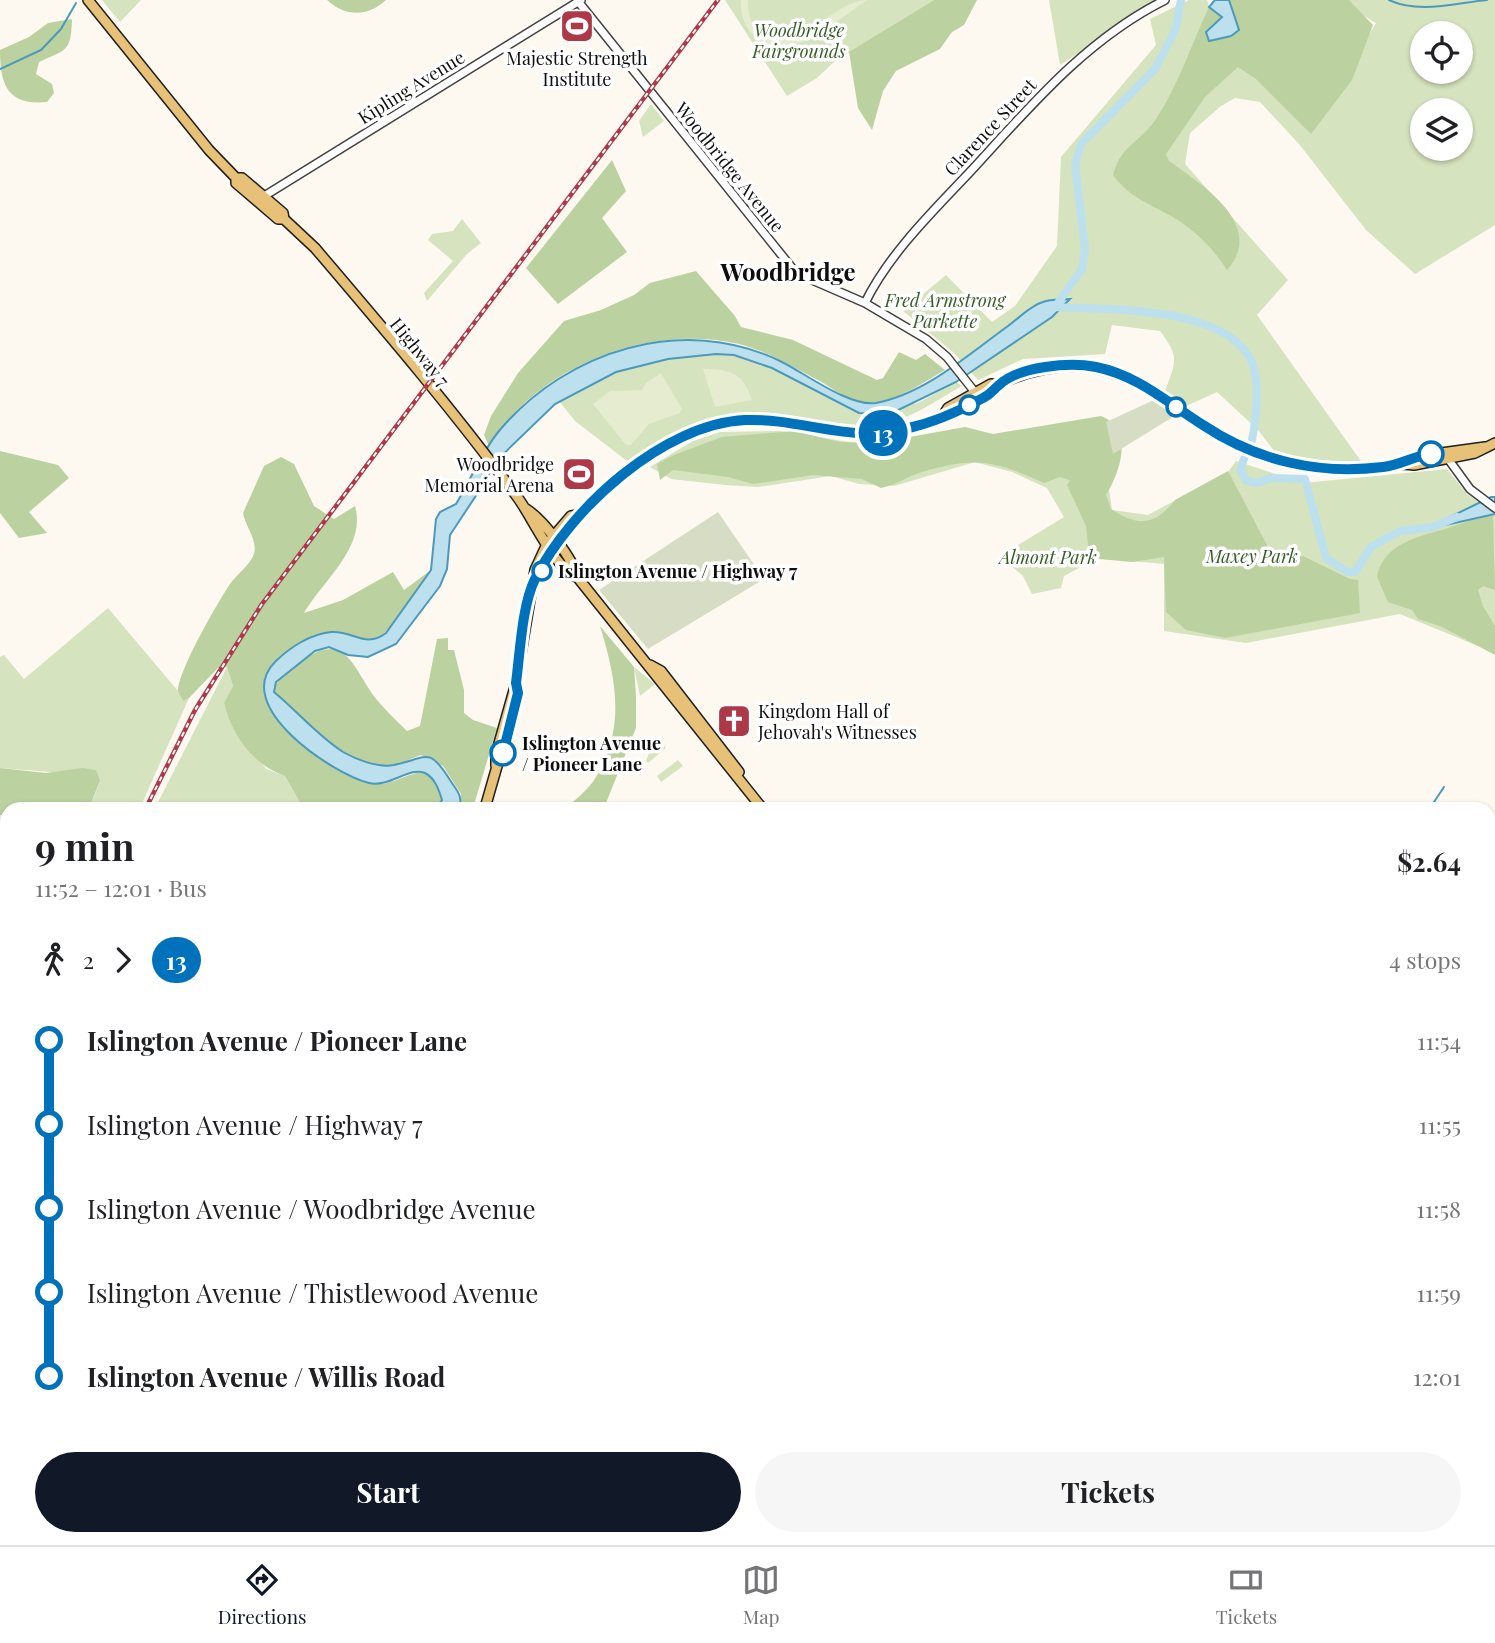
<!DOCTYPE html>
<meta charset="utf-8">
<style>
body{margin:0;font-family:"Playfair Display",serif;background:#f6f6f6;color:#202124;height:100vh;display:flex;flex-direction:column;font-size:26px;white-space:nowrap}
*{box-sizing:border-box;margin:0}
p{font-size:23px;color:#757577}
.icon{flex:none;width:38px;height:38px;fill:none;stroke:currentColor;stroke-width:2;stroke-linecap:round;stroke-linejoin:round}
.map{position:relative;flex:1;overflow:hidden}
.drawer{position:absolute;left:0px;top:802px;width:1496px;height:744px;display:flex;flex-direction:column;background:#fff;border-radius:21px 21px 0 0;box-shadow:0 2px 5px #0004}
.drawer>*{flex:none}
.badge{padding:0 14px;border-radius:23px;font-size:24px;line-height:46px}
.fabs{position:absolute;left:1410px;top:21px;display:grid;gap:14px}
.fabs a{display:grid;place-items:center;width:63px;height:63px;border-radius:50%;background:#fff;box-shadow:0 2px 5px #0004;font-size:35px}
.map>.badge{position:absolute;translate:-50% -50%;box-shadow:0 0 0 4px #fff}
.legs{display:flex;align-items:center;gap:10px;height:77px;padding:0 35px;font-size:23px}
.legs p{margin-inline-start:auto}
.summary{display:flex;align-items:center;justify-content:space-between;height:119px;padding:0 35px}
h1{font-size:38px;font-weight:700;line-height:52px}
.button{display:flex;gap:14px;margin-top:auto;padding:14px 35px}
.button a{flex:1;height:80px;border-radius:42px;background:#111827;color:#fff;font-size:28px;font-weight:700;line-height:80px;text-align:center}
.button a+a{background:#f6f6f6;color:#202124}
ul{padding:0 35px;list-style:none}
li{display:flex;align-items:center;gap:24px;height:84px;font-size:26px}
li i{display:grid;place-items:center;width:10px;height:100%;margin:0 9px;background:currentColor}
li i::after{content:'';width:18px;height:18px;margin:-9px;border:5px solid;border-radius:50%;background:#fff}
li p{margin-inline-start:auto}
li:first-child i{background:linear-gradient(#0000 50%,currentColor 0)}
li:last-child i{background:linear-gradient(currentColor 50%,#0000 0)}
.tabs{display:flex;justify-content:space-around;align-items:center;height:98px;border-top:2px solid #e0e0e0;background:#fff;font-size:19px;color:#757577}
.tabs a{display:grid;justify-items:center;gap:4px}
.tabs .selected{color:#111827}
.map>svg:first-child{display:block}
.green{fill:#d5e3be;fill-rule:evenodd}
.forest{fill:#bbd2a0}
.cemetery{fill:#d7ddc4}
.pitch{fill:#e5eccf}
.water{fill:#bce0ee;stroke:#4c99bb;stroke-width:2}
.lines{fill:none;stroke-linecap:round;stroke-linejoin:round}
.stream{stroke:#4c99bb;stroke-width:2}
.river{stroke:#bce0ee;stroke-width:8}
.minor-casing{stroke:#414141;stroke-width:10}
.major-casing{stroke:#1f1f1f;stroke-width:12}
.highway-casing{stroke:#1f1f1f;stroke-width:13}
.minor{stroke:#fff;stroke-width:7}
.major{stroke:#e6c177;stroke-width:9}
.highway{stroke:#e1966b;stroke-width:10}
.rail-casing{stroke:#ac3848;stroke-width:4.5}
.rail{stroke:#fff;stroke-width:2;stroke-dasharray:5;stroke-linecap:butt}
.line-1-casing{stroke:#fff;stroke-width:16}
.line-1{stroke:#0072bc;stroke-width:10}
.stop-1-dot{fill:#fff;stroke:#0072bc;stroke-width:3.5}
.labels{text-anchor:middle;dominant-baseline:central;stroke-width:7;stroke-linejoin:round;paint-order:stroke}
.park-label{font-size:18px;font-style:italic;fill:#375d27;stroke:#fff}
.poi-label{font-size:18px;fill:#0e0e0e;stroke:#fff}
.street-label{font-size:18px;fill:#0e0e0e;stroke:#fff}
.stop-label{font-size:18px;font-weight:bold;fill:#0e0e0e;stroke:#fff;text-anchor:start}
.district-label{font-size:24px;font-weight:bold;fill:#0e0e0e;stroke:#fff}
</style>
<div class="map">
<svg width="1495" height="1545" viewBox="0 0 1495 1545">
<rect width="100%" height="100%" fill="#fdf9f1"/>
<path class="green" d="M102 0H141L120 22Z
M725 0H934L835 61 817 78 787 96Z
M1049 0H1161L1060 65Z
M1189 0H1207L1220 37 1355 59 1376 23 1338 0H1495V225L1415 274 1366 230 1299 144 1260 102 1235 98 1221 106 1190 133 1185 164 1288 280 1257 315 1363 464 1334 466 1282 461 1258 430 1217 392 1186 406 1165 391C1176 360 1180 358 1160 331L1112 325 1105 354 1023 359 978 380 953 352 903 311 946 275 992 322 1015 306 1057 246 1061 157 1156 45 1150 19ZM1423 33H1461V72H1423ZM1423 110H1461V149H1423Z
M651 104 664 121 643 137 639 121Z
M462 219 481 243 467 254 427 301 424 293 453 261 428 240 432 234 453 231Z
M716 354 734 355 772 368 859 413 918 403 956 382 962 386C942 397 921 412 900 419 863 433 825 420 788 415 729 406 674 429 627 461L575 421 559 401 616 372 668 359Z
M780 431 874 446 922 438 1109 489 1112 510 1148 515 1228 472 1236 461 1303 483 1447 469 1467 494 1495 514V653L1400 614 1246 643 1164 631V564L1097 558 1064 576 1061 588 1032 594 1023 576 1000 556 1064 517 1047 488 1012 472 975 462 894 486 859 484 831 476 758 487 725 485 671 479 650 467 693 441 720 432Z
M108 608 178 691 183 700 189 698 140 808H89L100 782 82 768 63 773 0 768V657L4 655 24 679Z
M227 667 233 686 224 704 266 769 285 776 303 808H155Z
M634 667 655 684 640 696Z
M656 736 666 748 648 763 646 761Z
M678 760 683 766 661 782 657 776Z
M7 1415V1538H234L241 1545H0V1423Z"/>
<path class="forest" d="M327 0H386C368 17 345 17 327 0Z
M934 0H977L964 25 952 32 940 49 896 71 883 91 872 130 858 108 849 52Z
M1229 0H1349L1373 25 1352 80 1311 134 1256 79 1238 67 1205 97 1166 154 1169 161C1201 184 1267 225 1227 270 1213 248 1194 229 1171 216 1148 203 1129 197 1113 175 1121 144 1141 143 1158 116 1179 83 1192 43 1209 7L1222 17 1212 25 1239 30Z
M72 19C71 52 67 49 39 62L36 74 52 84 54 93 47 102C7 106 0 84 0 50L29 37 48 23Z
M612 160 626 191 602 218 627 252 558 304 526 268Z
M696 271 735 316 741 327 793 340 877 380 883 378 899 352 916 360 925 354 945 370C919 385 888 408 857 402 846 400 835 390 825 384 799 370 768 351 739 344 648 323 538 366 489 446L484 435 491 416 518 373 564 321 601 310 634 295 650 283Z
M1101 416C1135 430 1120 472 1106 495L1111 509C1137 526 1154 527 1175 500L1228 471 1268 547 1305 557 1350 579 1358 580 1360 613 1225 638 1186 630 1166 612 1164 557 1132 562 1099 559 1090 563 1086 526 1067 485 1070 480 1060 477 1044 483C994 461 977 456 922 472 908 476 896 485 881 488L862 479 813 475 753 484 728 477 673 470 660 480 657 464 674 455 722 437 794 431 840 442 877 443 965 427 993 434Z
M0 451 58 465 69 478 29 512 47 533 19 538 0 513Z
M281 457 294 464 314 506 334 519 355 506C367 547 322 581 304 613L343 600 393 572 404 590 431 570 398 618 378 640C364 640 358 636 346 635 312 632 282 650 264 678 273 695 280 722 293 737 307 752 334 766 352 776 361 781 373 785 383 784 410 779 431 754 442 800L436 808H303L285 776C253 765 232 735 224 703L233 686 227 667 218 668 189 698 183 701C182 698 179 694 178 691 178 671 218 602 230 584 237 574 250 565 254 554 258 540 245 526 243 513L264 466Z
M1493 514 1495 590 1483 586 1478 590 1483 606 1495 626V655L1440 626 1418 619 1412 610 1388 602 1377 577C1383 544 1417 537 1445 529 1461 524 1476 518 1493 514Z
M600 626 634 667 636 696V728L604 808H566C576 799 589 789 596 777 626 726 616 679 600 626Z
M448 638V650H454L464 690V713L473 720 497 728 473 808H460L461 794 443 766 421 755C412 758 401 765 391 765 343 769 307 719 274 692 277 676 289 670 302 661 347 628 353 670 377 700 386 711 397 721 407 731L420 726 437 639Z
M0 768 46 773 82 768 96 770 100 781 89 808H7V817L0 815Z"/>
<path class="cemetery" d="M1154 400 1176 415 1113 454 1106 422Z
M718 512 764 579 648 649 599 590Z"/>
<path class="pitch" d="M741 0H748C748 14 750 26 762 34 798 59 832 0 867 0 839 18 782 72 753 35 744 25 740 14 741 0Z
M703 369C731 369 743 373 752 400L715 407Z
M661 373 682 409 680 413 649 424 631 445H626L593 404 610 391 642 390 646 383Z"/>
<path class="water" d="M1215 0H1229L1239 30 1231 36 1209 41 1206 32 1222 17 1209 7Z
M1070 299 1052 317 956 382 890 414 859 413 772 368 734 355 716 354 668 359 616 372 555 404 494 463 485 482 450 535 447 569 440 586 396 644 368 657 348 655 329 647 315 651 276 682 274 692C297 711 318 736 343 752 357 760 378 768 394 765 427 758 429 746 450 780 457 791 462 794 460 808H436L442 800C439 790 435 778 425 773 410 766 389 788 369 783 331 773 231 706 275 662 289 648 310 634 331 632 353 630 365 649 386 633L431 570 436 519 440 512 456 504C470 481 481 453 499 431 567 350 683 314 780 361 805 373 849 407 876 403 925 394 969 354 1008 326 1018 319 1031 305 1043 302 1051 299 1062 300 1070 299Z
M1491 497H1495V514L1446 525 1448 518Z"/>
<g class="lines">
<path class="stream" d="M1389 0C1419 14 1455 3 1487 0
M0 69 41 50 61 29 76 3
M1430 808 1444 787
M0 1237 7 1239"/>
<path class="river" d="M1055 307 1082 269 1085 249 1075 165 1081 144 1155 69 1175 31 1181 0
M1055 307C1107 310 1223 305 1251 360 1261 380 1256 419 1252 440
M1244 459 1240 469 1246 480 1256 483 1271 478 1305 479 1326 558 1348 572H1355L1371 547 1400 531 1433 527 1457 517"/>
<g class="minor-casing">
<path id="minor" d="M577 0 796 273 865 303 926 339 947 357 978 396
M261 198 581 0
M865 303C888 255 933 211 969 173 1029 108 1085 40 1165 0
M1446 456 1470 489 1495 508
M1489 1225 1495 1233
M1489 1442 1495 1438"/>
</g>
<g class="major-casing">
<path id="major" d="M88 0 209 150 236 178V183L278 219H284
M236 178H242L283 213 284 219 315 248C384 329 455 412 518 498 532 517 555 569 578 578
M943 416 948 408 991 384 997 385C1135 321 1169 438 1286 463 1312 469 1340 470 1366 468 1382 467 1398 462 1414 465L1475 453 1495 443
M1403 463 1412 457 1485 447
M526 509C543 519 573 559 578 578L762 808
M536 577C546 567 549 553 557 541 584 505 625 469 664 446 705 421 756 416 803 425 826 430 847 435 871 434 915 432 957 412 995 391L997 385
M650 665 661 671 739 772
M496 766V754L516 683 535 570 547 544 571 516 578 515
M485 808 518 693 516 683
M1489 1030 1495 1026
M0 1405 7 1397
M1334 1538 1339 1545
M1355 1538 1360 1545
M668 1545 678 1538
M682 1545 692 1538"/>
</g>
<g class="highway-casing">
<path id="highway" d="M0 1281 7 1287
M0 1312 7 1317
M267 1538 274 1545
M288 1538 296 1545
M324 1538 333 1545
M346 1538 356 1545"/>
</g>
<use href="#minor" class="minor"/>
<use href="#major" class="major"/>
<use href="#highway" class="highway"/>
<g class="rail-casing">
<path id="rail" d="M146 808 195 710 262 604 718 0
M0 1147 7 1131"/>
</g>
<use href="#rail" class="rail"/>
</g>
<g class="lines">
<g class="line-1-casing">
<path id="line-1" d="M503 753 518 693 516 683C520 653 522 605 535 579 570 509 663 424 745 420 801 418 848 443 905 429 932 423 958 412 983 398 991 394 993 390 999 385 1019 366 1070 362 1096 367 1137 375 1168 403 1203 425 1257 461 1319 475 1383 467 1401 465 1413 456 1431 454"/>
</g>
<use href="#line-1" class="line-1"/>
</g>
<defs>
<g id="stadium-square" transform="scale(1.75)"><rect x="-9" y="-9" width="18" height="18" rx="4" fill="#ac3848" stroke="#fff"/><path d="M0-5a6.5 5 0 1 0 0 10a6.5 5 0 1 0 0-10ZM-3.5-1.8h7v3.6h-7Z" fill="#fff"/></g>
<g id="church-square" transform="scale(1.75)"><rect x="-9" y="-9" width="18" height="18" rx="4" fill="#ac3848" stroke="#fff"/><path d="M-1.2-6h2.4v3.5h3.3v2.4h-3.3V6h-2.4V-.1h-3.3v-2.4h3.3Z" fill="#fff"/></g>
</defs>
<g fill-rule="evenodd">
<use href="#stadium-square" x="577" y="26"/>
<use href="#stadium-square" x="579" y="474"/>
<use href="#church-square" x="734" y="721"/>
</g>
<g class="stop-1-dot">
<circle cx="969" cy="405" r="9"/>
<circle cx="1176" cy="407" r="9"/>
<circle cx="1431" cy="454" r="12"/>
<circle cx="542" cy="571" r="9"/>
<circle cx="503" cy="753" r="12"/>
</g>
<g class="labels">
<g class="park-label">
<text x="799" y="30">Woodbridge<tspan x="799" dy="21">Fairgrounds</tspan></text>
<text x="945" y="300">Fred Armstrong<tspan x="945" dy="21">Parkette</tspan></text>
<text x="1252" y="556">Maxey Park</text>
<text x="1048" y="557">Almont Park</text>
</g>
<g class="poi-label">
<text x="577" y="58">Majestic Strength<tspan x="577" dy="21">Institute</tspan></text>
<text x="554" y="464" text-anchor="end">Woodbridge<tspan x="554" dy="21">Memorial Arena</tspan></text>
<text x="758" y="711" text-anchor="start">Kingdom Hall of<tspan x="758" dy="21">Jehovah's Witnesses</tspan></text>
</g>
<g class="street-label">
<text transform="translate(411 87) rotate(-32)">Kipling Avenue</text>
<text transform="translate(990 127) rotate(-47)">Clarence Street</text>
<text transform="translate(730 167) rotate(51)">Woodbridge Avenue</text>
<text transform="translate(420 352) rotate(51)">Highway 7</text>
</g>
<g class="stop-label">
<text x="558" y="571">Islington Avenue / Highway 7</text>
<text x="522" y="743">Islington Avenue<tspan x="522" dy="21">/ Pioneer Lane</tspan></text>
</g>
<g class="district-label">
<text x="788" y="271">Woodbridge</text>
</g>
</g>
</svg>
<div class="fabs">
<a><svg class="icon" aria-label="locate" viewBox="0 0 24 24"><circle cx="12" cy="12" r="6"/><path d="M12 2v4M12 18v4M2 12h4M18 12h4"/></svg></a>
<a><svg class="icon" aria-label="layers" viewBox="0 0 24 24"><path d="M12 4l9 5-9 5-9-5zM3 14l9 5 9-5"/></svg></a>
</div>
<b class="badge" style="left:883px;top:433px;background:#0072bc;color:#fff">13</b>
<section class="drawer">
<div class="summary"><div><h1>9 min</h1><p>11:52 – 12:01 · Bus</p></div><b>$2.64</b></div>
<div class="legs"><svg class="icon" aria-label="walk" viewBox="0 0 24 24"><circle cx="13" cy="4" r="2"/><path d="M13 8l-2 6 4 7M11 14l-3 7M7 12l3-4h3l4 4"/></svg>2<svg class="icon" aria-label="forward" viewBox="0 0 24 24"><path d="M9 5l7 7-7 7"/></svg><b class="badge" style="background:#0072bc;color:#fff">13</b><p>4 stops</p></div>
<ul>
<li><i style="color:#0072bc"></i><b>Islington Avenue / Pioneer Lane</b><p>11:54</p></li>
<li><i style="color:#0072bc"></i><span>Islington Avenue / Highway 7</span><p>11:55</p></li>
<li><i style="color:#0072bc"></i><span>Islington Avenue / Woodbridge Avenue</span><p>11:58</p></li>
<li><i style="color:#0072bc"></i><span>Islington Avenue / Thistlewood Avenue</span><p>11:59</p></li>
<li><i style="color:#0072bc"></i><b>Islington Avenue / Willis Road</b><p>12:01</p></li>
</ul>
<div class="button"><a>Start</a><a>Tickets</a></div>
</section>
</div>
<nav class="tabs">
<a class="selected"><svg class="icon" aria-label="directions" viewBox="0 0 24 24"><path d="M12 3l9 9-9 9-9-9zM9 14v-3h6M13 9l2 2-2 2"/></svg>Directions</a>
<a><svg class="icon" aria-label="map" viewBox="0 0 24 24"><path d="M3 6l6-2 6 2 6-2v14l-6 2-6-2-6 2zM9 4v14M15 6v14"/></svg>Map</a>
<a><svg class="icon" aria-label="tickets" viewBox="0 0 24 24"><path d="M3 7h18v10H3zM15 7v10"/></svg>Tickets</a>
</nav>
